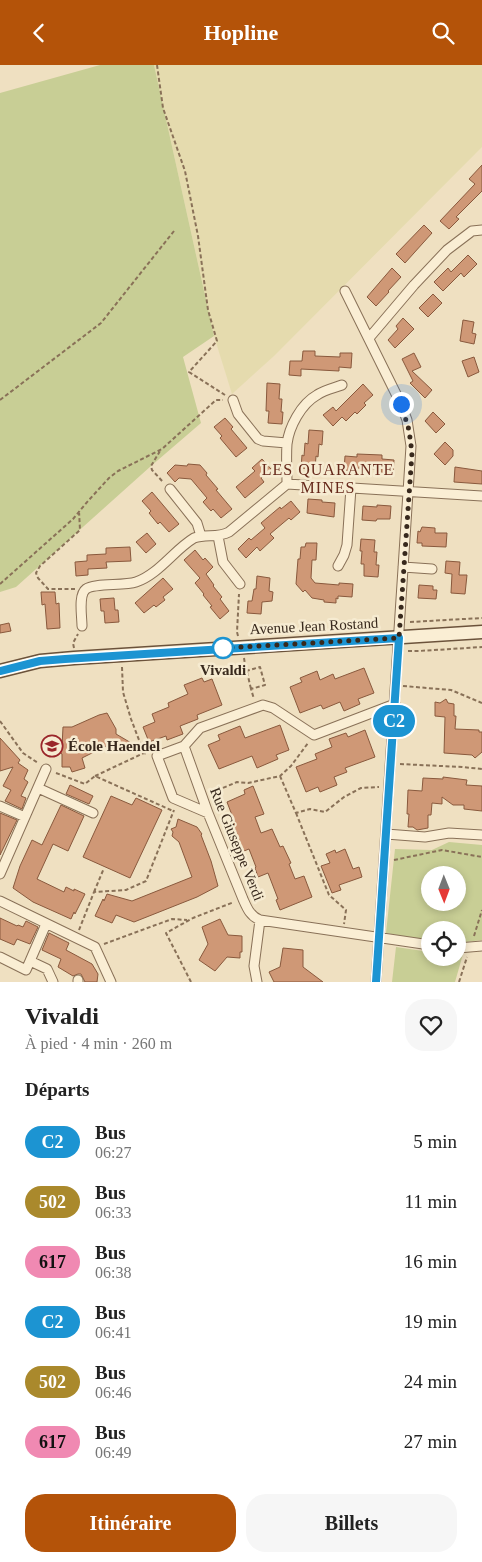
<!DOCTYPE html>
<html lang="fr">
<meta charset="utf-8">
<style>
body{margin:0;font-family:"Times New Roman",serif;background:#f6f6f6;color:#222;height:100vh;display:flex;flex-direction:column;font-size:19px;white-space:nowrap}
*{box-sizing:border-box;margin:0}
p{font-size:16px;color:#767676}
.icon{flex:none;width:28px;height:28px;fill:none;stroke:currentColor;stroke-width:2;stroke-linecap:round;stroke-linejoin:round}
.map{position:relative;height:917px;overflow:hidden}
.panel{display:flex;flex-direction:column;background:#fff;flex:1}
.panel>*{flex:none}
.badge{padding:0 10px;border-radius:16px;font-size:18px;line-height:32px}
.needle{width:32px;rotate:179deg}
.tools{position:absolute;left:421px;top:801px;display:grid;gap:10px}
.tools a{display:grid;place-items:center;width:45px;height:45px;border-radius:50%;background:#fff;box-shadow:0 2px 8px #0003;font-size:25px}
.you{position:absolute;width:25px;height:25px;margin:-12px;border:4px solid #fff;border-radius:50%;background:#1a73e8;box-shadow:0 0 0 8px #1a73e833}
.map>.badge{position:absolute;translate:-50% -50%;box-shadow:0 0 0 2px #fff}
h2{padding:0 25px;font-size:19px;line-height:45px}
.round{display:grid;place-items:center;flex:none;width:52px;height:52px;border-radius:20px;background:#f6f6f6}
.head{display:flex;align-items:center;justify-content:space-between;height:85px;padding:0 25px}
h1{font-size:24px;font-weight:700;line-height:38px}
.cta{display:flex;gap:10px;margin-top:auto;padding:10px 25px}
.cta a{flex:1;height:58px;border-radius:20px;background:#b45309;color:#fff;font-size:20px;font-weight:700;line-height:58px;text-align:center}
.cta a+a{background:#f6f6f6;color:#222}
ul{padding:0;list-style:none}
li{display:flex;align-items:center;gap:15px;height:60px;padding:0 25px}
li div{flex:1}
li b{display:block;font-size:19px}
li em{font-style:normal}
li .badge{min-width:55px;font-weight:700;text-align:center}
header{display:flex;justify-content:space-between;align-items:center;height:65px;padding:0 25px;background:#b45309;color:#fff;font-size:22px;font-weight:700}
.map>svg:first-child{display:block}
.farmland{fill:#e5dbae}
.green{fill:#c8ce95;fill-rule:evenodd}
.building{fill:#cf9876;stroke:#89593d}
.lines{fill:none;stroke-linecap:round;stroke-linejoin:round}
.street-casing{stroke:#897158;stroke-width:11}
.secondary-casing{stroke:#6b523b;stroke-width:15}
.path{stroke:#897158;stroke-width:2;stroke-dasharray:4 2.5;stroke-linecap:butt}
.street{stroke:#faeed4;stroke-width:9}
.secondary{stroke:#faeed4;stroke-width:12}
.line-casing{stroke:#fff;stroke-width:11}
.line{stroke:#1c94d2;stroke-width:8}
.walk{stroke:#38291d;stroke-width:5;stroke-dasharray:0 9}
.stop-dot{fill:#fff;stroke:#1c94d2;stroke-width:2.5}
.labels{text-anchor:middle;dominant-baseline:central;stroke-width:5;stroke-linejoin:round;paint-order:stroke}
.street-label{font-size:15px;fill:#38291d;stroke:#f6ebd1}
.stop-label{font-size:15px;font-weight:bold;fill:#38291d;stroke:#f6ebd1}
.poi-label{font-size:15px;font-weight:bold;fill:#38291d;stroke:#f6ebd1;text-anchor:start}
.neighbourhood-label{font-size:16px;letter-spacing:1px;fill:#66291b;stroke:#f6ebd1}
</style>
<header><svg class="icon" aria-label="back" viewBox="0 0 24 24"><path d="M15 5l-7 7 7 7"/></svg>Hopline<svg class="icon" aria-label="search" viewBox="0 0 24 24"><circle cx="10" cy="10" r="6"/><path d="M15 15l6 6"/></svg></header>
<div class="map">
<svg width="482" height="917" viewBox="0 0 482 917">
<rect width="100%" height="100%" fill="#efe0c1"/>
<path class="farmland" d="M154 0H482V82L274 291 232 329 214 271Z"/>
<path class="green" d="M100 0H154L214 271 183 292 201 358 151 401 16 522 0 527V28Z
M449 777 482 780V875L458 878V865H430V876L386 868 395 784 432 785ZM430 810H458V838H430Z
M396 882 430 887V892H458V889H463L455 917H392Z"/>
<path class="building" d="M482 100V126L456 152 459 154 449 164 440 156 475 119 469 114Z
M424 160 432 168 405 198 396 189Z
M468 190 477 199 464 212 461 208 443 226 434 217 448 203 451 207Z
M392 203 401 212 388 226 389 227 376 241 367 232Z
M433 229 442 238 428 252 419 243Z
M403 253 414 264 395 283 388 275 398 264 396 261Z
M463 255 474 257 472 268 476 269 474 279 460 276Z
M303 286H315V291L340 292V288H352L351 303 339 302V306L301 304V311L289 310 290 296H302Z
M414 288 421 302 412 306 432 325 425 333 410 318 413 316 402 294Z
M474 292 479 307 468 312 462 296Z
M267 318 280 319 279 334H282L281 347H283L282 359 268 358 269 346H266Z
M363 319 373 330 364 338 366 340 357 349 355 347 346 356 342 352 333 361 323 350 333 342 336 346Z
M433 347 445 359 436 368 425 356Z
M225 353 233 362 231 364 247 383 236 392 220 373 222 371 214 362Z
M309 365 323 366 322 380 319 379 318 392 316 391 315 404 301 403 302 390 304 391 305 378 308 379Z
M445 377 453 385V391L445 400 434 389Z
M357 389 382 390V394L394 395 393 409 381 408V404L356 403V406L344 405 345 391 357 392Z
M262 394 271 404 261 413 264 417 245 433 236 422 255 406 252 403Z
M188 399 200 400 207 408 206 410 218 424 216 425 232 444 221 453 213 444 211 446 203 437 207 433 191 414 179 413 175 417 167 408 175 400 187 401Z
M455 402 482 406V419L454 417Z
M152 427 179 459 169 467 160 457 158 459 149 448 151 446 142 436Z
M308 434 322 435V437L335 438 334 452 307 448Z
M291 436 300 447 291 455 289 453 270 469 274 473 260 486 257 482 246 493 238 484 249 473 251 475 265 463 261 458 280 442 281 444Z
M377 440 391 441 390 454H377L376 456 362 455 363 441 377 442Z
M422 462 435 463V468H447L446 482 422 481V478H417L418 466 420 467Z
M147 468 156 479 146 488 136 477Z
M361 474 375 475 374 487H377L376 500H379L378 512 364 511V499H361L362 486H360Z
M306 478H317L316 495H312L311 513 315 518 339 520V518L353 519 352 532 338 531V534L336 533V538L324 537V535L312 533 305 525 303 527 296 519 298 494H300L301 482H305Z
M130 482 131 496 106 497 107 503 88 504V510L76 511 75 497 87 496V490L106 489V483Z
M195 485 203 495 205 493 213 502 206 509 214 520 213 521 222 532 220 534 229 546 220 554 210 542 212 541 203 530 204 529 195 518 200 513 184 495Z
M446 496 460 497 459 510H467L465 529 451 528 452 509 445 508Z
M257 511 270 513 269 526 273 527 272 536 262 537 261 549 247 548 248 536H252L254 524H256Z
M163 513 173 524 163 532 165 535 156 542 154 540 144 548 135 538Z
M419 520 433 521V525H437L436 534 418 533Z
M41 527H55L56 539 59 538 60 563 47 564 45 539 42 540Z
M114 533 115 545H118L119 557 105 558 104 546H101L100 534Z
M9 558 11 566 0 568V560Z
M364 603 374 628 358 634 360 639 344 646 340 637 323 644 321 640 300 648 290 622 302 617 300 613 317 606 320 615 333 609 335 614Z
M202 613 204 617 212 614 222 640 197 650 198 654 180 661 183 669 167 675 166 671 149 677 143 662 155 657 152 649 169 642 168 638 188 629 184 620Z
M446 634 448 638 454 639V651H456L455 664 479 665V667H482V687L475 693 472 690 444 688 445 652 435 651V637L440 638Z
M107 648 116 664V669L133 679 130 685 114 677 82 693 85 703 72 707 70 702H62V689L58 686 62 682 63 662H72L99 650Z
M280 660 289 685 276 690 278 694 257 703 252 691 219 704 208 680 220 675 218 670 240 661 245 673Z
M365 665 375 692 345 703 347 707 334 712 337 720 320 727 318 722 306 727 296 702 317 694 315 689 332 682 329 674 346 668 348 672Z
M0 673 20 695 18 698 28 705 24 714 28 717 21 731 26 733 22 744 5 736 11 725 3 721 13 702 0 706Z
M443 712 467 715 466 720 482 721V746L464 744V740H453L442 732V739L432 738 431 750H428V763L417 765 413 762H408L409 749H407L408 725 422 726 423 713 443 714Z
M70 720 93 731 89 739 66 729Z
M253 721 264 749 255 752 261 768 272 764 280 782 283 781 291 798 289 799 295 814 304 811 312 832 280 845 276 835 278 834 268 808 258 812 255 803 256 802 249 784 239 788 235 779 240 777 233 759 235 758 227 737 245 729 244 725Z
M111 731 132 740 136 733 162 745 130 813 83 792Z
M61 740 84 751 68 786 53 779 37 814 64 827 66 822 74 826V824L85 829 75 849 74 847 71 854 33 837 13 823 20 801 32 775 42 780Z
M0 748 17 755 0 790Z
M178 754 197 762 202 769 201 770 211 796 218 821 197 832 134 857 116 850 112 858 95 851 103 834 104 836 107 829 132 836 192 812 179 777 172 771 173 767 171 764 176 762Z
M345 784 353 804 359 802 362 812 339 820 341 825 332 828 321 801 330 798 326 789 335 785 336 788Z
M0 853 17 861 18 860 23 862 26 856 38 862 30 879 17 874 14 880 0 874Z
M220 854 228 870 242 871V887H240V893L227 892 215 906 199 895 208 879 202 862Z
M49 868 69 878 66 885 92 899 98 909 97 917H85L81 909H78L73 911 58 902 61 894 42 885Z
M283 883 303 885V902L323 917H274L269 907 280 902Z"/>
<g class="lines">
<g class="street-casing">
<path id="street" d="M345 226 401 339 407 355 411 381 376 917
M369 273 414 220 447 185 472 166 482 165
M233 335 238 349 258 374 263 376 287 378
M287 419C287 406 286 392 287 379 289 362 301 339 317 330 324 325 334 323 342 320
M170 424 197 458 201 471
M218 471 223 497 240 519
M338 501 344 490 347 480 351 423
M403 502 432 504
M82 561C82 551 78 530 86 524 94 518 124 521 136 517 159 509 174 485 194 473 206 469 218 473 229 467L287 419 482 431
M184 681 208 748 243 834C247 843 250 851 260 855L430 880
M38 723 93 748
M0 741 25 752
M208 748 173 733 157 691 184 681 200 663 263 640 273 643 314 670 395 639
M386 769 425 772 449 768 482 770
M0 809 46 704
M0 836 95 882 111 917
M458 883 482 881
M0 892 26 905 30 896 47 904 53 917
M30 896 46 859
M78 917V915
M257 917 254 901 260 855"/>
</g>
<g class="secondary-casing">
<path id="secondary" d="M0 606 40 596 74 593 482 567"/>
</g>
<path class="path" d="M157 0 163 43 185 106 198 171 208 245 217 276 189 307 225 330
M0 335 101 258 174 166
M160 386 151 401 152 405 163 417
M0 519 73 454 88 436 109 413 118 406 162 384 216 335H223
M75 524H48L38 513 36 508 40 501 80 465 79 446
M410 557 482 553
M238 571 237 567 239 529
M74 583 73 578 78 569
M408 586H419L482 582
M244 593 246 606 260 602 265 620 251 624 254 634
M122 602 123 627 131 654 144 688
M247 607 251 624
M403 621 451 625 482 638
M0 656 23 688 38 698
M400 699 462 702 482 704
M56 708 85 719 95 711 173 746
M95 711 144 688 148 689
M280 711 296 748 310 744 325 747 344 732 361 723 379 722
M211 728 237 717 248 718 280 711 291 701 308 678
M296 748 329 830 346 845 344 859
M394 795 442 785 482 792
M94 827 104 803
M79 865 94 827 126 825 146 816 174 745
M474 871 482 845
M104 879 172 854 187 855
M191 917 166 868 193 853 234 837
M459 917 467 892"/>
<use href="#street" class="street"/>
<use href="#secondary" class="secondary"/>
</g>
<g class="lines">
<g class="line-casing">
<path id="line" d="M0 606 40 596 65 594 399 573 376 917"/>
</g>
<use href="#line" class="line"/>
<path class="walk" d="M223 583 399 573 412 388 409 365 401 339"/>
</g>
<defs>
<g id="school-ring" transform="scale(1.125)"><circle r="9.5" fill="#f6ebd1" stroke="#9a262a" stroke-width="1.5"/><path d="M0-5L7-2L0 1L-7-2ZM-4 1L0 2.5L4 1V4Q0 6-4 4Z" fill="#9a262a"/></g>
</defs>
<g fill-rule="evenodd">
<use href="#school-ring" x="52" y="681"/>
</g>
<circle class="stop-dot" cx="223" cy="583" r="10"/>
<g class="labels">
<g class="street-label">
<text transform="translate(314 561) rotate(-3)">Avenue Jean Rostand</text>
<text transform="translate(237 779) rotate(68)">Rue Giuseppe Verdi</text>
</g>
<g class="stop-label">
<text x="223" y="605">Vivaldi</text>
</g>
<g class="poi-label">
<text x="68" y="681">École Haendel</text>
</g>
<g class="neighbourhood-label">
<text x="328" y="404">LES QUARANTE<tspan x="328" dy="18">MINES</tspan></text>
</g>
</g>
</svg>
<div class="tools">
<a><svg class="needle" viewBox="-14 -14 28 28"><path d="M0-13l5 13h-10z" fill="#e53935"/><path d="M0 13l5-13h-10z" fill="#767676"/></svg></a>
<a><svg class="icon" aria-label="locate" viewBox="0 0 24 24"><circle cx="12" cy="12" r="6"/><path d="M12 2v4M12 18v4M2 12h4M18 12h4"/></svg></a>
</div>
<div class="you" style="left:401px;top:339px"></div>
<b class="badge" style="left:394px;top:656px;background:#1c94d2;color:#fff">C2</b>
</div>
<section class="panel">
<div class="head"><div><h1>Vivaldi</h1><p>À pied · 4 min · 260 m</p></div><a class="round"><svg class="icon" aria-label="heart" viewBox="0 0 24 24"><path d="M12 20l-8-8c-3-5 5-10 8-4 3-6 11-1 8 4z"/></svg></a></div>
<h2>Départs</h2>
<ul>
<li><span class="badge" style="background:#1c94d2;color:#fff">C2</span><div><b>Bus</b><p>06:27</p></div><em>5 min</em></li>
<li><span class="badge" style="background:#aa892c;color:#fff">502</span><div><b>Bus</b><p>06:33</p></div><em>11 min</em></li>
<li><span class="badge" style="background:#f089b2;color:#111">617</span><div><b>Bus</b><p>06:38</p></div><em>16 min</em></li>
<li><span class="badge" style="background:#1c94d2;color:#fff">C2</span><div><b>Bus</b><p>06:41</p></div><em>19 min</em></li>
<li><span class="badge" style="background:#aa892c;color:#fff">502</span><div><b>Bus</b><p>06:46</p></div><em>24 min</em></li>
<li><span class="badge" style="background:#f089b2;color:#111">617</span><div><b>Bus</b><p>06:49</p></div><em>27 min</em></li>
</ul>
<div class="cta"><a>Itinéraire</a><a>Billets</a></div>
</section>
